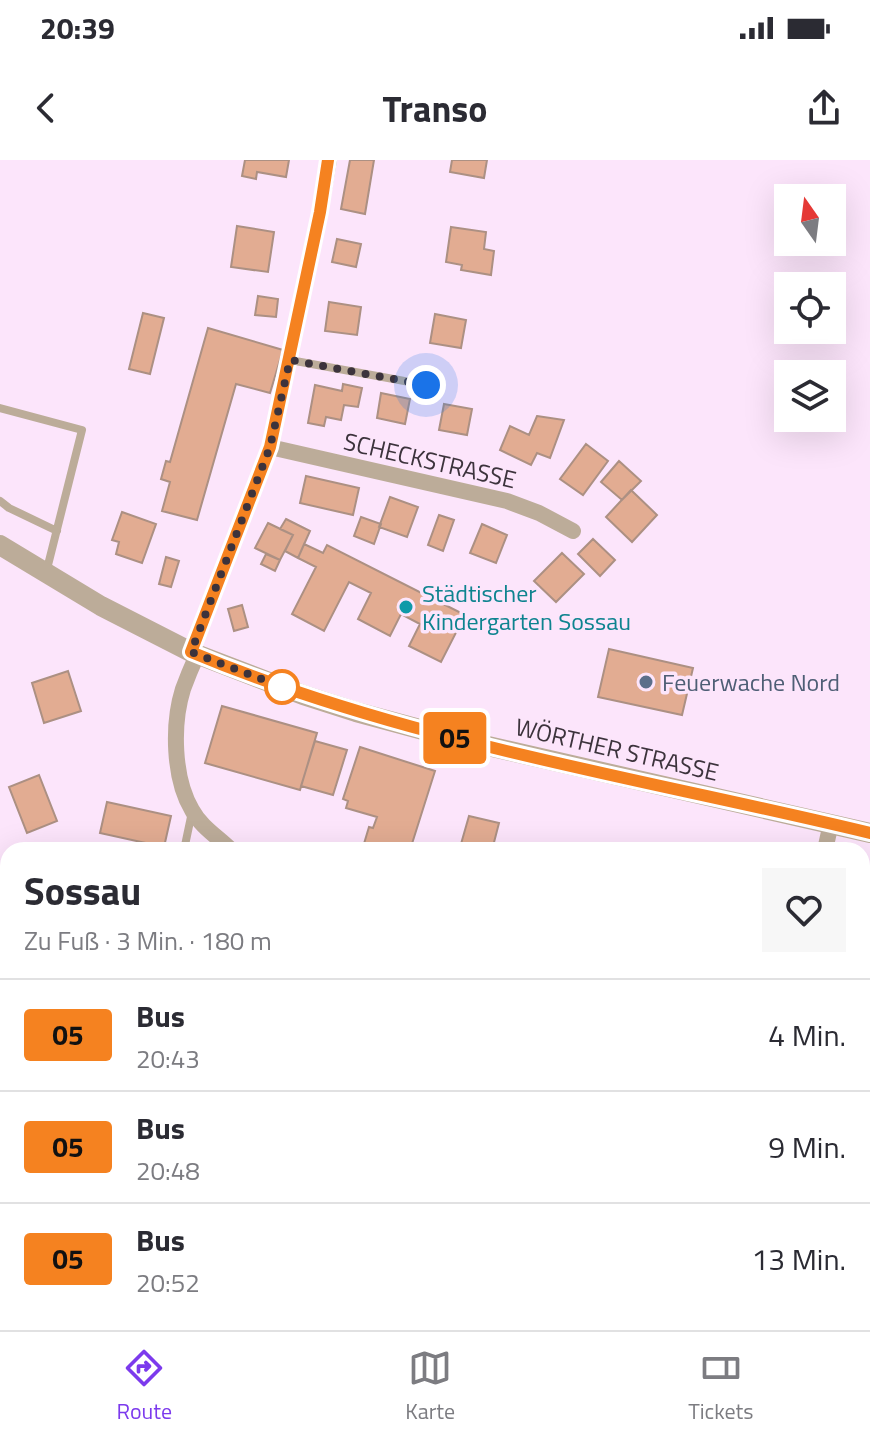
<!DOCTYPE html>
<html lang="de">
<meta charset="utf-8">
<style>
body{margin:0;font-family:"Titillium Web",sans-serif;background:#f7f7f7;color:#2b2b33;height:100vh;display:flex;flex-direction:column;font-size:30px;white-space:nowrap}
*{box-sizing:border-box;margin:0}
p{font-size:26px;color:#7c7c81}
.icon{flex:none;width:44px;height:44px;fill:none;stroke:currentColor;stroke-width:2;stroke-linecap:round;stroke-linejoin:round}
.map{position:relative;flex:1;overflow:hidden}
.side{position:absolute;left:0px;top:682px;width:870px;height:488px;display:flex;flex-direction:column;background:#fff;border-radius:24px 24px 0 0;box-shadow:0 8px 32px #0002}
.side>*{flex:none}
.badge{padding:0 16px;border-radius:6px;font-size:28px;line-height:52px}
.needle{width:52px;rotate:346deg}
.buttons{position:absolute;left:774px;top:24px;display:grid;gap:16px}
.buttons a{display:grid;place-items:center;width:72px;height:72px;border-radius:0px;background:#fff;box-shadow:0 8px 32px #0002;font-size:40px}
.you{position:absolute;width:40px;height:40px;margin:-20px;border:6px solid #fff;border-radius:50%;background:#1a73e8;box-shadow:0 0 0 12px #1a73e833}
.map>.badge{position:absolute;translate:-50% -50%;box-shadow:0 0 0 4px #fff}
.round{display:grid;place-items:center;flex:none;width:84px;height:84px;border-radius:0px;background:#f7f7f7}
.summary{display:flex;align-items:center;justify-content:space-between;height:136px;padding:0 24px}
h1{font-size:38px;font-weight:700;line-height:60px}
ul{padding:0;list-style:none}
li{display:flex;align-items:center;gap:24px;height:112px;padding:0 24px;border-top:2px solid #e1e1e2}
li div{flex:1}
li b{display:block;font-size:30px}
li em{font-style:normal}
li .badge{min-width:88px;font-weight:700;text-align:center}
.status{display:flex;justify-content:space-between;align-items:center;height:56px;padding:0 40px;background:#fff;direction:ltr}
.status svg{height:22px;fill:currentColor}
header{display:flex;justify-content:space-between;align-items:center;height:104px;padding:0 24px;background:#fff;font-size:36px;font-weight:700}
.menu{display:flex;justify-content:space-around;align-items:center;height:112px;border-top:2px solid #e1e1e2;background:#fff;font-size:22px;color:#7c7c81}
.menu a{display:grid;justify-items:center;gap:4px}
.menu .on{color:#7c3aed}
.map>svg:first-child{display:block}
.green{fill:#a0c5ab}
.lines{fill:none;stroke-linecap:round;stroke-linejoin:round}
.river{stroke:#7ec6d1;stroke-width:36}
.building{fill:#e2ac92;stroke:#ac9083;stroke-width:2}
.service{stroke:#bcac99;stroke-width:8}
.minor{stroke:#bcac99;stroke-width:16}
.tertiary{stroke:#bcac99;stroke-width:20}
.line-casing{stroke:#fff;stroke-width:18}
.line{stroke:#f58220;stroke-width:12}
.walk{stroke:#3c333c;stroke-width:8;stroke-dasharray:0 14.4}
.culture-dot{fill:#0f9aa8;stroke:#fce5fb;stroke-width:3}
.service-dot{fill:#5c6f8a;stroke:#fce5fb;stroke-width:3}
.stop-dot{fill:#fff;stroke:#f58220;stroke-width:4}
.labels{text-anchor:middle;dominant-baseline:central;stroke-width:7;stroke-linejoin:round;paint-order:stroke}
.street-label{font-size:24px;fill:#3c333c;stroke:#fce5fb}
.culture-label{font-size:24px;fill:#0d838f;stroke:#fce5fb;text-anchor:start}
.service-label{font-size:24px;fill:#4e5e75;stroke:#fce5fb;text-anchor:start}
</style>
<div class="status"><b>20:39</b><svg viewBox="0 0 49 12"><path d="M0 12V9h3v3zM5 12V6h3v6zM10 12V3h3v9zM15 12V0h3v12zM26 1h20v11H26zM47 4h2v5h-2z"/></svg></div>
<header><svg class="icon" aria-label="back" viewBox="0 0 24 24"><path d="M15 5l-7 7 7 7"/></svg>Transo<svg class="icon" aria-label="share" viewBox="0 0 24 24"><path d="M12 15V3M7 8l5-5 5 5M5 13v7h14v-7"/></svg></header>
<div class="map">
<svg width="870" height="1170" viewBox="0 0 870 1170">
<rect width="100%" height="100%" fill="#fce5fb"/>
<path class="green" d="M0 1053 8 1056V1159L0 1155Z
M16 1162H123L120 1170H34Z"/>
<g class="lines">
<path class="river" d="M0 1105 8 1110
M147 1162 175 1170"/>
</g>
<path class="building" d="M245 0H289L286 17 257 12 256 19 242 16Z
M350 0H374L365 54 341 49Z
M452 0H487L484 18 450 12Z
M237 66 274 72 268 112 231 107Z
M451 67 486 72 484 89 494 91 491 115 461 110 462 105 446 102Z
M337 79 361 84 356 107 332 102Z
M258 136 278 139 276 157 255 155Z
M329 142 361 147 357 175 325 171Z
M143 153 164 158 150 214 129 209Z
M435 154 466 160 461 188 430 183Z
M208 168 283 190 270 233 236 224 197 360 162 351 170 322 161 319 166 301 170 302Z
M343 224 362 228 358 247 344 245 341 260 326 257 324 266 308 263 315 225 342 231Z
M381 233 410 239 405 264 377 258Z
M444 244 472 249 467 275 439 270Z
M537 256 564 260 550 298 537 293 531 305 500 290 510 266 529 275Z
M586 284 608 301 583 335 560 319Z
M619 301 641 321 622 340 601 322Z
M306 316 359 328 353 355 300 343Z
M631 330 657 355 632 382 606 357Z
M390 337 418 347 407 377 379 367Z
M122 352 156 364 142 403 116 394 119 382 112 380Z
M439 355 454 360 443 391 428 385Z
M361 357 381 364 374 384 354 376Z
M286 359 310 371 298 398 285 391 293 375 280 369Z
M268 363 293 375 280 400 255 388Z
M482 364 507 375 496 403 470 393Z
M593 379 615 400 600 416 578 394Z
M304 384 323 393 327 385 465 455 441 502 409 486 420 464 401 454 390 476 358 459 371 433 349 422 324 471 292 454 316 407 298 398Z
M562 393 584 414 556 442 534 421Z
M266 394 280 400 275 411 261 404Z
M166 397 179 401 171 427 159 424Z
M242 445 248 467 234 471 228 449Z
M609 489 693 508 682 555 598 537Z
M68 511 81 551 44 563 32 523Z
M222 546 317 573 300 630 205 603Z
M315 581 347 590 333 635 301 626Z
M360 587 435 611 410 690H367V688L363 687 369 667 373 668 377 657 346 648 348 641 343 639Z
M39 615 57 661 27 673 9 627Z
M107 642 171 656 164 687 100 673Z
M469 656 499 663 492 690 461 684Z
M862 786 870 791V833L862 829Z
M0 889 8 897V919L0 927Z
M8 957V1005L0 997V965Z"/>
<g class="lines">
<path class="service" d="M290 200 426 225
M0 248 82 270 46 413
M0 341 9 348 57 371
M184 690 192 652"/>
<path class="minor" d="M270 287 507 341 539 353 573 371
M191 492 270 287 320 52 329 0
M197 495C192 506 187 518 183 529 172 564 173 618 192 650 201 667 218 677 231 690
M825 690 831 663
M0 1031 8 1035
M133 1170 135 1162"/>
<path class="tertiary" d="M0 385 101 446 191 492 303 535 356 552 453 578 870 673"/>
</g>
<g class="lines">
<g class="line-casing">
<path id="line" d="M328 0 320 52 270 287 191 492C408 583 643 618 870 673"/>
</g>
<use href="#line" class="line"/>
<path class="walk" d="M282 527 285 528 191 492 270 287 290 200 426 225"/>
</g>
<circle class="culture-dot" cx="406" cy="447" r="8"/>
<circle class="service-dot" cx="646" cy="522" r="8"/>
<circle class="stop-dot" cx="282" cy="527" r="16"/>
<g class="labels">
<g class="street-label">
<text transform="translate(430 300) rotate(13)">SCHECKSTRASSE</text>
<text transform="translate(617 589) rotate(13)">WÖRTHER STRASSE</text>
</g>
<g class="culture-label">
<text x="422" y="433">Städtischer<tspan x="422" dy="28">Kindergarten Sossau</tspan></text>
</g>
<g class="service-label">
<text x="662" y="522">Feuerwache Nord</text>
</g>
</g>
</svg>
<div class="buttons">
<a><svg class="needle" viewBox="-14 -14 28 28"><path d="M0-13l5 13h-10z" fill="#e53935"/><path d="M0 13l5-13h-10z" fill="#7c7c81"/></svg></a>
<a><svg class="icon" aria-label="locate" viewBox="0 0 24 24"><circle cx="12" cy="12" r="6"/><path d="M12 2v4M12 18v4M2 12h4M18 12h4"/></svg></a>
<a><svg class="icon" aria-label="layers" viewBox="0 0 24 24"><path d="M12 4l9 5-9 5-9-5zM3 14l9 5 9-5"/></svg></a>
</div>
<div class="you" style="left:426px;top:225px"></div>
<b class="badge" style="left:455px;top:578px;background:#f58220;color:#111">05</b>
<section class="side">
<div class="summary"><div><h1>Sossau</h1><p>Zu Fuß · 3 Min. · 180 m</p></div><a class="round"><svg class="icon" aria-label="heart" viewBox="0 0 24 24"><path d="M12 20l-8-8c-3-5 5-10 8-4 3-6 11-1 8 4z"/></svg></a></div>
<ul>
<li><span class="badge" style="background:#f58220;color:#111">05</span><div><b>Bus</b><p>20:43</p></div><em>4 Min.</em></li>
<li><span class="badge" style="background:#f58220;color:#111">05</span><div><b>Bus</b><p>20:48</p></div><em>9 Min.</em></li>
<li><span class="badge" style="background:#f58220;color:#111">05</span><div><b>Bus</b><p>20:52</p></div><em>13 Min.</em></li>
</ul>
</section>
</div>
<nav class="menu">
<a class="on"><svg class="icon" aria-label="directions" viewBox="0 0 24 24"><path d="M12 3l9 9-9 9-9-9zM9 14v-3h6M13 9l2 2-2 2"/></svg>Route</a>
<a><svg class="icon" aria-label="map" viewBox="0 0 24 24"><path d="M3 6l6-2 6 2 6-2v14l-6 2-6-2-6 2zM9 4v14M15 6v14"/></svg>Karte</a>
<a><svg class="icon" aria-label="tickets" viewBox="0 0 24 24"><path d="M3 7h18v10H3zM15 7v10"/></svg>Tickets</a>
</nav>
